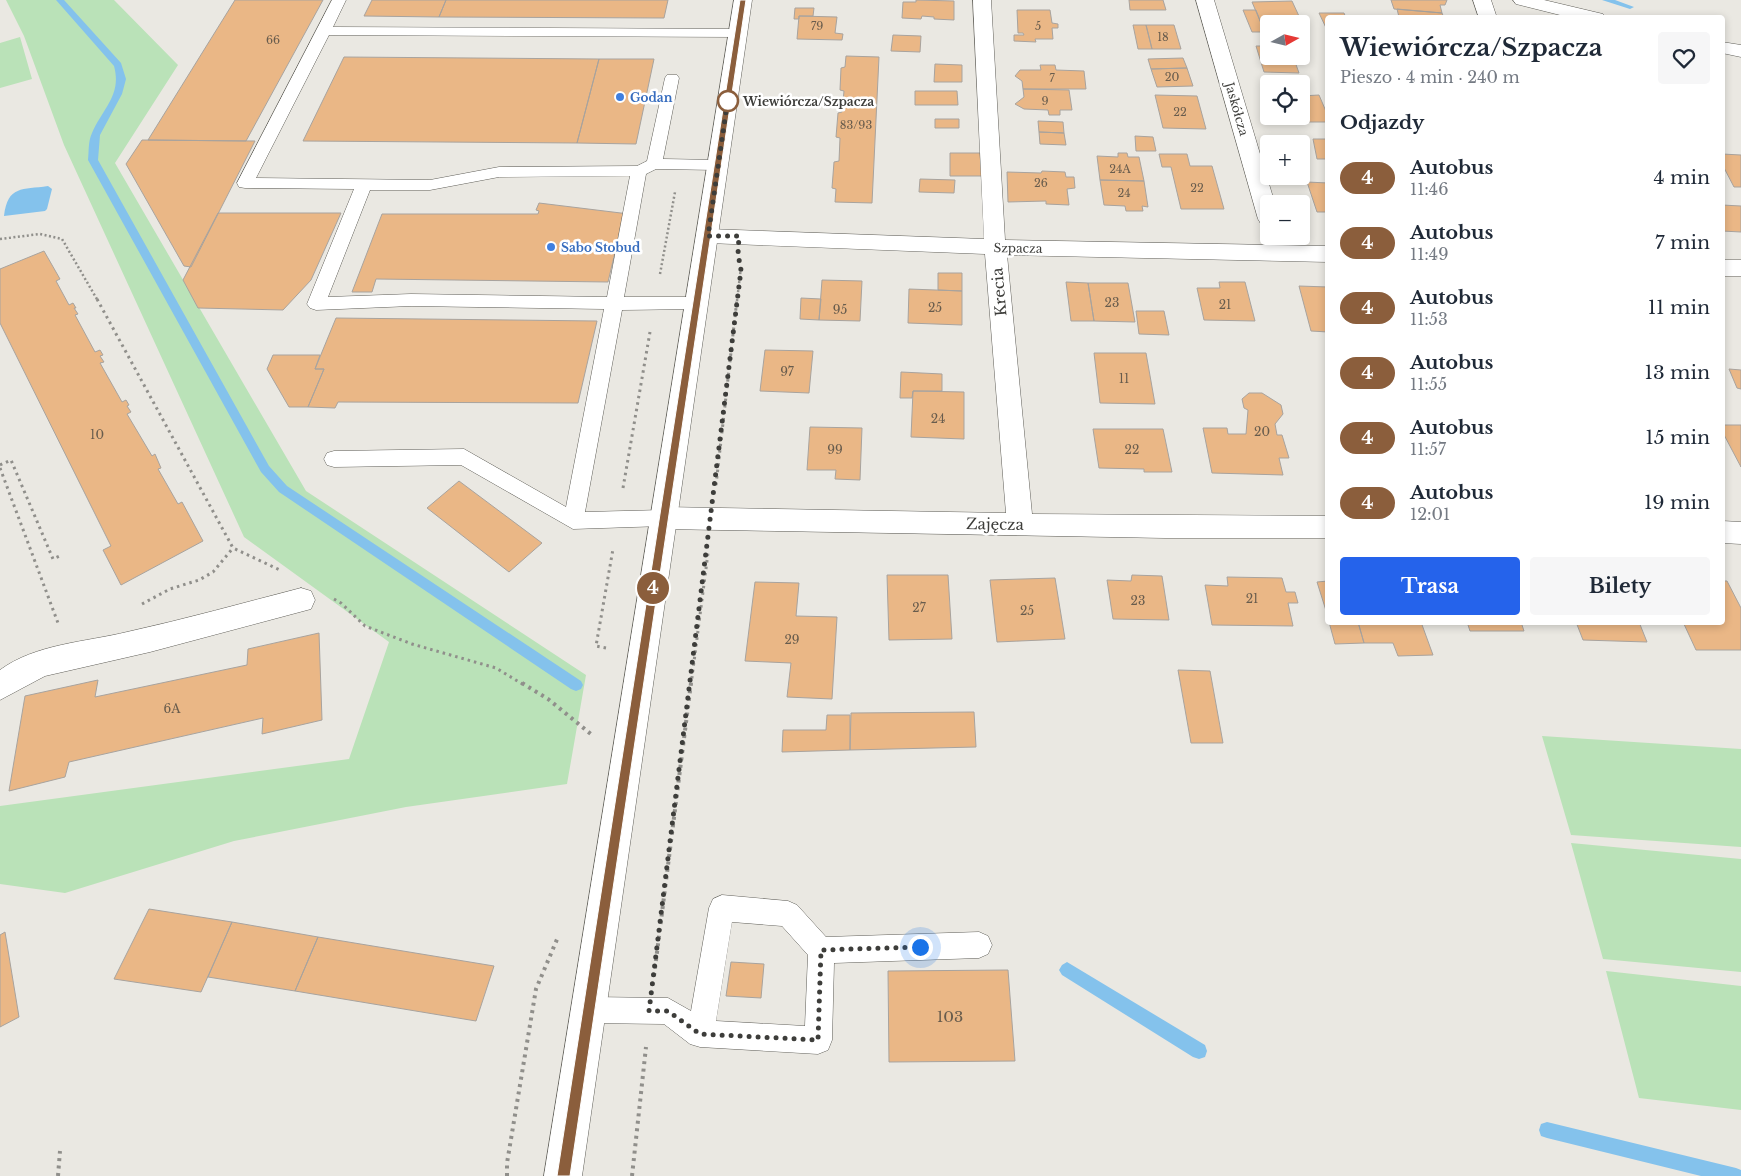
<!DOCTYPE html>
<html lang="pl">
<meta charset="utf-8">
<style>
body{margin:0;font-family:"Libre Baskerville",serif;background:#f6f6f7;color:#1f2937;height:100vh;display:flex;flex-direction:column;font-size:19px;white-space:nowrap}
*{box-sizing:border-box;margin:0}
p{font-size:16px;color:#747a83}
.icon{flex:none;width:28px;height:28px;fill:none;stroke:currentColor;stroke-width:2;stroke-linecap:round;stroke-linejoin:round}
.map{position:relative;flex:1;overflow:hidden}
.drawer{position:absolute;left:1325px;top:15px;width:400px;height:610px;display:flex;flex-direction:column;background:#fff;border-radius:5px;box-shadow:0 2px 8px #0003}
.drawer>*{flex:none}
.badge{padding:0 10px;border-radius:16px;font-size:18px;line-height:32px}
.needle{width:32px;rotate:82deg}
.fabs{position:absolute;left:1260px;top:15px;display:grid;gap:10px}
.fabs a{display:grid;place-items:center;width:50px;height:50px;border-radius:5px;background:#fff;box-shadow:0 2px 8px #0003;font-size:25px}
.you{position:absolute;width:25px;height:25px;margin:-12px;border:4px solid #fff;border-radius:50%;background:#1a73e8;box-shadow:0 0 0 8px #1a73e833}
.map>.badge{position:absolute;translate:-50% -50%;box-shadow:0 0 0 2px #fff}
h2{padding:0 15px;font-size:19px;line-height:45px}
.round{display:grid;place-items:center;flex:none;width:52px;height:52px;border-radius:5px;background:#f6f6f7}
.head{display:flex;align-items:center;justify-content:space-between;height:85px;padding:0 15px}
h1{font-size:24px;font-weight:700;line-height:38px}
.action{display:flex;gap:10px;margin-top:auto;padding:10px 15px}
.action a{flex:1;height:58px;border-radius:5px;background:#2563eb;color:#fff;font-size:20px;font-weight:700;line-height:58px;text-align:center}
.action a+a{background:#f6f6f7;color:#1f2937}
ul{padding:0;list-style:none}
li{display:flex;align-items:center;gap:15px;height:65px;padding:0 15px}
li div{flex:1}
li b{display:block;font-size:19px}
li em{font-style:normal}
li .badge{min-width:55px;font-weight:700;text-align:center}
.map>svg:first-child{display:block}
.green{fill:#bae2b8}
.water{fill:#84c2ec}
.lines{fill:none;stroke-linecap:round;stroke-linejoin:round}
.stream{fill:#84c2ec;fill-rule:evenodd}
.building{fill:#eab786;stroke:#a8a39e}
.service-casing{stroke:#605f59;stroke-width:1}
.minor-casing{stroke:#605f59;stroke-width:1}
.tertiary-casing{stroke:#605f59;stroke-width:1}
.path-far2{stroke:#908f8b;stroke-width:2.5;stroke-dasharray:2 2.5;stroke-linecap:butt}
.path-far1{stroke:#908f8b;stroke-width:3;stroke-dasharray:2.5 4;stroke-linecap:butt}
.path{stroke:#908f8b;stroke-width:4;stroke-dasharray:3 4.5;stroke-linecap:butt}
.service{fill:#fff;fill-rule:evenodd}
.minor{fill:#fff;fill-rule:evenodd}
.tertiary{fill:#fff;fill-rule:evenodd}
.line{fill:#8b5e3c;stroke:#fff}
.walk{stroke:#3d3d3a;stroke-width:5;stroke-dasharray:0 9}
.shop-dot{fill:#3f7fe0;stroke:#fff;stroke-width:2}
.stop-dot{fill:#fff;stroke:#8b5e3c;stroke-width:2.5}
.labels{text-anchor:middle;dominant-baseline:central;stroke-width:5;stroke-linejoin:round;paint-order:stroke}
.far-number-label{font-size:11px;fill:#685c4d}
.far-shop-label{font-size:12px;font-weight:bold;fill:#366cbe;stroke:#fff;text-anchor:start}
.far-stop-label{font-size:12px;font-weight:bold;fill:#3d3d3a;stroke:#fff;text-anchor:start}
.far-street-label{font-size:12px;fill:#3d3d3a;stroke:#fff}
.number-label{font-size:12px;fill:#685c4d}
.street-label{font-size:15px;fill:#3d3d3a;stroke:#fff}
.near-number-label{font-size:15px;fill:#685c4d}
</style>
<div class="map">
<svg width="1741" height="1176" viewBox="0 0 1741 1176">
<rect width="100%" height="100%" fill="#eae8e2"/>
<path class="green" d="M6 0H114L178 65 115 163 306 491 586 675 567 784 406 807 234 841 65 893 0 884V806L349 759 389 642 244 537 64 145 24 36Z
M20 37 32 79 0 88V43Z
M1542 736 1741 749V847L1571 835Z
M1571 843 1741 859V972L1603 959Z
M1606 971 1741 986V1110L1639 1098Z"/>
<path class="water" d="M48 186 52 189 47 209 45 211 4 216C8 185 22 190 48 186Z"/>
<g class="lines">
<path class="stream" d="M56 0H64L121 63 126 79 122 94 100 135 98 160 269 466 287 486 581 681 583 685 581 689 576 691 571 689 279 492 261 472 88 160C89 152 88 141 92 133 103 108 122 95 114 66Z
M1602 0H1615L1634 7 1630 9Z
M1067 962 1205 1045 1207 1051 1205 1057 1199 1059 1193 1057 1062 975 1059 970 1062 965Z
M1547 1122 1736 1168 1741 1170V1176H1701L1547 1138 1541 1136 1539 1130 1541 1124Z"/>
</g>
<path class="building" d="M235 0H323L246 141 148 140Z
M372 0H446L439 17 364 16Z
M446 0H668L664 18 439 17Z
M916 0 954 1V20L934 19V17L922 16 921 19 902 18 903 2H916Z
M1129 0H1163L1166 10H1130Z
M1391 0H1447L1445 5H1440L1442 13 1394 9Z
M1292 1 1304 27H1301V24H1269V28H1263L1252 2Z
M795 8H814L813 16H799V19H794Z
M1397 9 1442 13 1444 18H1393L1399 17Z
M1017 10H1050L1052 23 1058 24V28H1052L1053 39H1035L1036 42 1014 41V35H1024L1023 33H1018Z
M1243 10H1256L1263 28H1269V32H1252Z
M1319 13H1344L1346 18H1328V32Z
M799 16 837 17 835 33 843 34 842 40 797 39Z
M1133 25H1146L1152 49H1138Z
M1146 25H1174L1181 49H1152Z
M893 35 921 36 920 52 891 51Z
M1256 46H1269V56H1293L1299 73 1264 72Z
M846 56 879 57 872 203 835 202 836 189 832 188 834 162 839 161 840 138 836 137 838 113 842 112 844 91 840 90 841 68 845 67Z
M344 57 599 59 577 143 303 141Z
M1183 58 1187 68 1151 69 1148 59Z
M599 59H654L636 144 577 143Z
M935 64 962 65V82H934Z
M1040 65H1055L1056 70 1084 71 1086 89H1023L1022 81 1015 76 1020 70H1041Z
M1187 68 1193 86 1157 87 1151 69Z
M1023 89 1069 90 1072 110H1060V115H1049L1048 110 1024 109 1015 104 1024 97Z
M915 91H957L958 105H915Z
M1155 95 1197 96 1206 129 1163 128Z
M1319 95 1328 116V122H1285L1283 116H1301V96Z
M935 119H959V128H935Z
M1038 121 1063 122 1064 133 1039 132Z
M1039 132 1064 133 1066 145 1040 144Z
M1135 136 1153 137 1156 151H1136Z
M1313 139H1328V159H1317Z
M142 140 255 141 191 267 184 266 126 164Z
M950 153H980L982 176H950Z
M1118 153H1127L1128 157H1139L1144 181 1100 180 1097 156 1118 157Z
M1159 154H1187L1190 166H1212L1224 209H1181L1171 167H1162Z
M1722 154 1741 155V187H1734L1722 164Z
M1042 171 1065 172 1066 177H1074L1075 188 1067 189 1069 205 1046 204V201L1008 202 1007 172 1041 173Z
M920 179 955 180 954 193 919 192Z
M1100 180 1144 181 1148 207 1142 206 1143 211H1126L1125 206 1104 205Z
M1307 182 1328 183V212H1317Z
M539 203 629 214 621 227 608 282 376 279 372 292H352L382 214H538L539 211 536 210Z
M1722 205 1741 206V232L1722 231Z
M218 213H341L311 280 283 310 198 308 183 280Z
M44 251 60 279 56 281 69 305 73 303 76 308H74L78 314 75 315 95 352 100 350 103 355 100 356 104 362 100 363 122 402 126 400 129 405 127 406 131 412 127 414 152 456 155 454 161 468 158 469 178 504 182 502 203 541 121 585 103 550 111 546 0 323V269Z
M938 273H962V291L938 290Z
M822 280 862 281 860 321 819 320Z
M1066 282 1088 283 1094 321H1071Z
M1219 282H1245L1255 321 1204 320 1197 288H1220Z
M1088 283H1128L1135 322 1094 321Z
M1299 286 1328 287V332L1311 331Z
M909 289 962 291V325L908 323Z
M801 298 821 299 819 320 800 319Z
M1136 311H1164L1169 335 1139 334Z
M336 318 597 321 578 403 338 402 335 408 308 407 324 369H315Z
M765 350 813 351 809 393 760 391Z
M1094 353H1146L1155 404 1100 403Z
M273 355H320L315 369H324L308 407H289L267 369Z
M1729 369 1741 370V389L1737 388Z
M901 372 942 374V391H913L912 398H900Z
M913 391 964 392V439L911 437Z
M1249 393H1262L1281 405 1283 414 1275 424 1277 435H1282L1289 458H1279L1283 475 1212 473 1203 428H1227L1228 434H1246L1248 410 1244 408 1242 399Z
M1722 425H1741V467L1722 431Z
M810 427 862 428 860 480 835 479 836 470H807Z
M1093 429H1163L1172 472H1144V469L1099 468Z
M459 481 542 543 509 572 427 508Z
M887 575H948L952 639 889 640Z
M1132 575 1162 576 1169 620 1113 619 1107 580 1131 581Z
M1227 577 1282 578 1286 592H1295L1298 603H1288L1293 626 1212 625 1205 585 1228 586Z
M1055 578 1065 639 997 642 990 580Z
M1328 581V617L1317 582Z
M1722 581H1727L1741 608V650H1696L1683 622H1722Z
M755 582 799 583 796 616 837 617 832 699 787 697 791 663 745 661Z
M1329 622H1358L1364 643 1335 644Z
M1358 622H1421L1433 655 1398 656 1393 643H1364Z
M1467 622H1521L1524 631H1470Z
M1576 622H1639L1647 642 1583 640Z
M319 633 322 720 262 734 263 718 69 762 65 777 9 791 25 696 98 680 95 697 247 665 248 649Z
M1178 670 1210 671 1223 743H1191Z
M974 712 976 747 850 750 851 713Z
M827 715H850V750L782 752 783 730H826Z
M149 909 232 922 201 992 114 979Z
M232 922 318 937 295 991 208 977Z
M5 932 19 1017 0 1027V935Z
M318 937 494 966 476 1021 295 991Z
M731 962 764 964 761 998 726 996Z
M1008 970 1015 1061 889 1062 888 971Z"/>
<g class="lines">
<g class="service-casing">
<path id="service" d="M332 0H346L333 27 738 29 743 30 745 33 743 36 738 37 329 35 256 178 430 180 499 167 637 166 647 161 665 78 667 75H677L679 78 663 159 718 160 724 161 726 165 724 169 718 170 656 169 646 174 624 297H697L703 299 706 303 703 307 697 309 622 310 585 512 663 510 670 512 673 518 670 524 663 526 573 529 461 465 334 467 327 465 324 459 327 453 334 451 464 449 566 507 604 309 411 306 316 310 310 308 307 304 354 189 245 188 239 187 237 183ZM630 176 607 297 411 294 328 297 370 190H430L499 177Z
M722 895 788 901 797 905 826 937 979 932 988 936 992 945 988 954 979 958 834 963 832 1040 828 1050 818 1054 700 1047 690 1044 664 1024 589 1023 580 1019 576 1010 580 1001 589 997 668 998 691 1011 709 908 713 899ZM732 922 782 926 808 955 805 1026 716 1021Z"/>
</g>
<g class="minor-casing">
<path id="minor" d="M973 0H991L1005 240 1328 246V262L1007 255 1032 514 1328 516V538H1165L663 529 654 526 650 518 654 510 663 507 1006 513 985 254 708 243 700 241 697 236 700 231 708 229 984 239Z
M1196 0H1214L1275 204H1269V226L1261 224 1258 219Z
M1473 0H1491L1497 18H1479Z
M1513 0H1544L1603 14 1606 18H1572L1516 4Z
M1722 42 1741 45V57L1722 53Z
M1722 260H1741V276H1722Z
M1722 521 1741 522V544L1722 543Z
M301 588 311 591 315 600 311 609 150 652 45 676 0 700V670C35 644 86 642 127 632 186 619 243 603 301 588Z"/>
</g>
<g class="tertiary-casing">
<path id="tertiary" d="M734 0H752L582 1176H544Z"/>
</g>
<path class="path-far2" d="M0 239 40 234 62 239 98 301
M660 274 675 192
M737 301 741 267"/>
<path class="path-far1" d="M97 299 233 548 280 570
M0 465 11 460 53 559 62 555
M0 468 58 623
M716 485 737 299
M623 488 650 332
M334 599 341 603 365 626 412 644 496 668 524 685
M142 604 170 589 199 580 213 572 233 548
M606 648 596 646 613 549
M691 685 708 553"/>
<path class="path" d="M522 683 548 699 592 735
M654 976 691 683
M58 1176 60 1151
M507 1176V1163L536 989 558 937
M632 1176 646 1047"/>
<use href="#service" class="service"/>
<use href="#minor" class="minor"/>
<use href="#tertiary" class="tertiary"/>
</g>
<path class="line" d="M740 0H746L570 1176H557Z"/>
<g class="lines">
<path class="walk" d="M728 101V98L708 236H739L738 254 741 270 649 1011H668L700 1034 818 1040 821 950 920 947"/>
</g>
<g class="shop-dot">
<circle cx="620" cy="97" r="5"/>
<circle cx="551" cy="247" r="5"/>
</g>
<circle class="stop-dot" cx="728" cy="101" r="10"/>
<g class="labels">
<g class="far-number-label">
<text x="817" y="26">79</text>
<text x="1038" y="26">5</text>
<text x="1163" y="37">18</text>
<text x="273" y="40">66</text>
<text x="1172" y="77">20</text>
<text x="1052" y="78">7</text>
<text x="1045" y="101">9</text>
<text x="1180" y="112">22</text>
<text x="856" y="125">83/93</text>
<text x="1120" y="169">24A</text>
<text x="1041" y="183">26</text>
<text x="1197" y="188">22</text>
<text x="1124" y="193">24</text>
</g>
<g class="far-shop-label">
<text x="630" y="97">Godan</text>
<text x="561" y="247">Sabo Stobud</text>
</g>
<g class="far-stop-label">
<text x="743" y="101">Wiewiórcza/Szpacza</text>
</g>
<g class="far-street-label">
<text transform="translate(1237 109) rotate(74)">Jaskółcza</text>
<text transform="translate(1018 248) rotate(1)">Szpacza</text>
</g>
<g class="number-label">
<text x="1112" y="302">23</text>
<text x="1225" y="304">21</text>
<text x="935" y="307">25</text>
<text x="840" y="309">95</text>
<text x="787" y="371">97</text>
<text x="1124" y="378">11</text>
<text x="938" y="418">24</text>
<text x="1262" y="431">20</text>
<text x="97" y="434">10</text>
<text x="835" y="449">99</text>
<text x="1132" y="449">22</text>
<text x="1252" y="598">21</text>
<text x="1138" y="600">23</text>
<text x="919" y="607">27</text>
<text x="1027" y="610">25</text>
<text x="792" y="639">29</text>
<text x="172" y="708">6A</text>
</g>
<g class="street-label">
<text transform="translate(999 292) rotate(-95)">Krecia</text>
<text transform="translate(995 524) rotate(1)">Zajęcza</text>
</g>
<g class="near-number-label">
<text x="950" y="1016">103</text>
</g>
</g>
</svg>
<div class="fabs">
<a><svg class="needle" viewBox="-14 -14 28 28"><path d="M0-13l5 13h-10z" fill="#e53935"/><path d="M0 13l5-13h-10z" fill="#747a83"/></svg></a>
<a><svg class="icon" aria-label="locate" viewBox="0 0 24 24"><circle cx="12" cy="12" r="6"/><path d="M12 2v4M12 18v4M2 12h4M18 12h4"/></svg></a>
<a>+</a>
<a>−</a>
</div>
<div class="you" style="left:920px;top:947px"></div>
<b class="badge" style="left:653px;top:588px;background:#8b5e3c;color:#fff">4</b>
<section class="drawer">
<div class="head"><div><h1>Wiewiórcza/Szpacza</h1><p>Pieszo · 4 min · 240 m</p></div><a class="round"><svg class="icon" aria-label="heart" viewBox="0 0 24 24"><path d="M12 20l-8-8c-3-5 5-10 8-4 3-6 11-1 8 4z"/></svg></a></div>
<h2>Odjazdy</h2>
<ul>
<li><span class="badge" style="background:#8b5e3c;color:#fff">4</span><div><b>Autobus</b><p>11:46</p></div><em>4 min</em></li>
<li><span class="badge" style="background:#8b5e3c;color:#fff">4</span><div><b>Autobus</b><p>11:49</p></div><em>7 min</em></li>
<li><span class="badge" style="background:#8b5e3c;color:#fff">4</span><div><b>Autobus</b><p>11:53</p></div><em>11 min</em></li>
<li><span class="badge" style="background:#8b5e3c;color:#fff">4</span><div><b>Autobus</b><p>11:55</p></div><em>13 min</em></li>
<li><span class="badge" style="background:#8b5e3c;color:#fff">4</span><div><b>Autobus</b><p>11:57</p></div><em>15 min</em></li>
<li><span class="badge" style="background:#8b5e3c;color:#fff">4</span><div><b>Autobus</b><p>12:01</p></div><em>19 min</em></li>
</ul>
<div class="action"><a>Trasa</a><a>Bilety</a></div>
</section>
</div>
